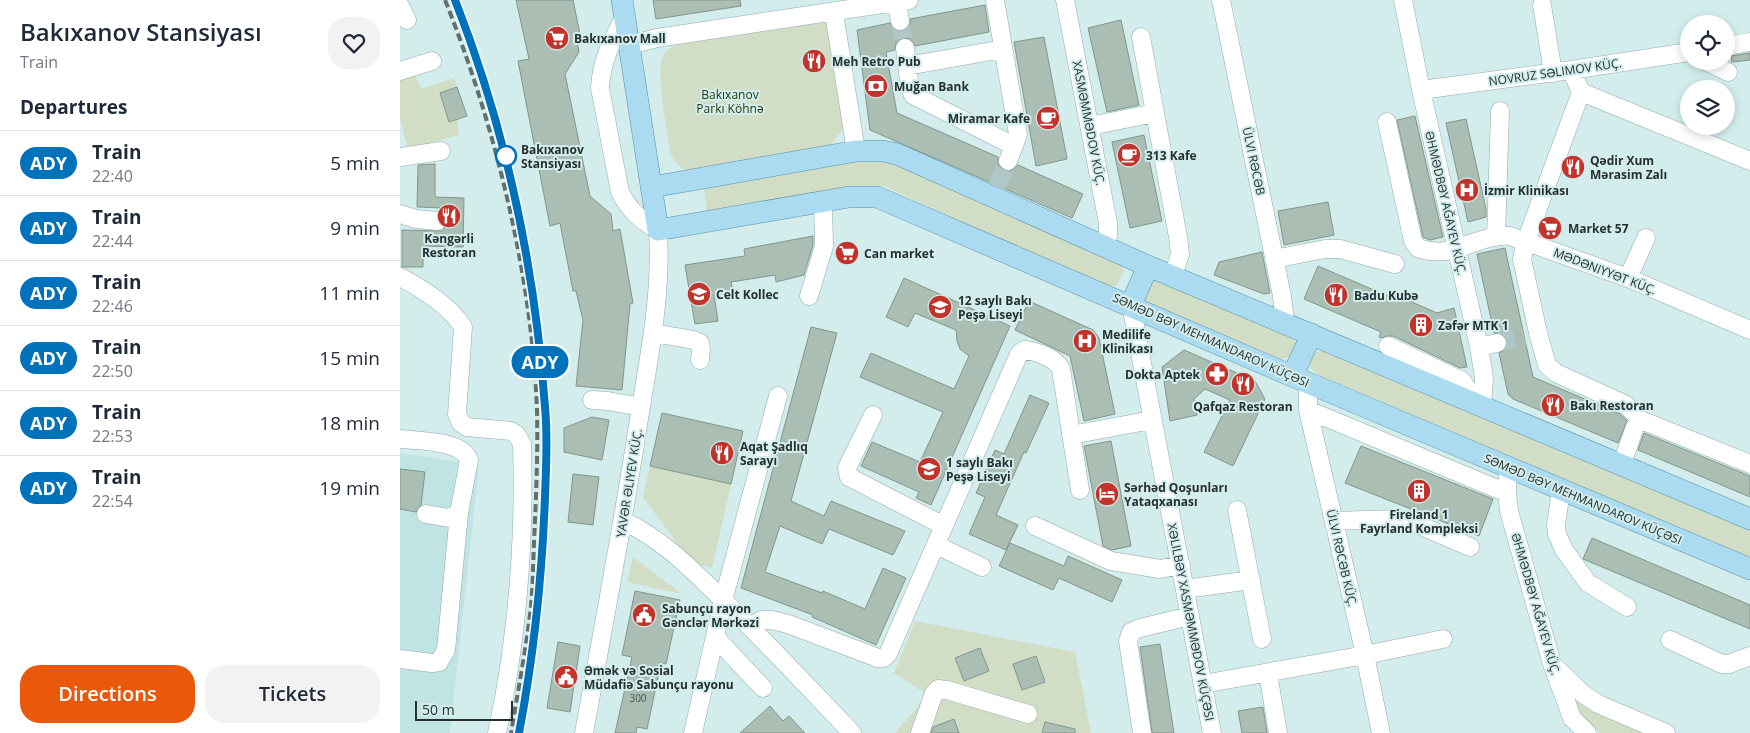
<!DOCTYPE html>
<meta charset="utf-8">
<style>
body{margin:0;font-family:"Open Sans",sans-serif;background:#f2f2f3;color:#1f2937;height:100vh;display:flex;flex-direction:column;font-size:19px;white-space:nowrap}
*{box-sizing:border-box;margin:0}
p{font-size:16px;color:#747a83}
.icon{flex:none;width:28px;height:28px;fill:none;stroke:currentColor;stroke-width:2;stroke-linecap:round;stroke-linejoin:round}
.map{position:relative;flex:1;overflow:hidden}
.side{display:flex;flex-direction:column;background:#fff;width:400px}
.side>*{flex:none}
.badge{padding:0 10px;border-radius:16px;font-size:18px;line-height:32px}
.fabs{position:absolute;left:1280px;top:15px;display:grid;gap:10px}
.fabs a{display:grid;place-items:center;width:55px;height:55px;border-radius:50%;background:#fff;box-shadow:0 2px 8px #0003;font-size:25px}
.scale{position:absolute;left:15px;bottom:12px;width:98px;box-sizing:border-box;padding-left:5px;border:2px solid #26302f;border-top:0;font-size:14px;line-height:18px;white-space:nowrap;color:#26302f;-webkit-text-stroke:4px #d3eded;paint-order:stroke}
.map>.badge{position:absolute;translate:-50% -50%;box-shadow:0 0 0 2px #fff}
h2{padding:0 20px;font-size:19px;line-height:45px}
.round{display:grid;place-items:center;flex:none;width:52px;height:52px;border-radius:20px;background:#f2f2f3}
.headline{display:flex;align-items:center;justify-content:space-between;height:85px;padding:0 20px}
h1{font-size:24px;font-weight:600;line-height:38px}
.action{display:flex;gap:10px;margin-top:auto;padding:10px 20px}
.action a{flex:1;height:58px;border-radius:20px;background:#ea580c;color:#fff;font-size:20px;font-weight:600;line-height:58px;text-align:center}
.action a+a{background:#f2f2f3;color:#1f2937}
ul{padding:0;list-style:none}
li{display:flex;align-items:center;gap:15px;height:65px;padding:0 20px;border-top:1px solid #e0e1e3}
li div{flex:1}
li b{display:block;font-size:19px}
li em{font-style:normal}
li .badge{min-width:55px;font-weight:700;text-align:center}
main{display:flex;flex:1;min-height:0}
.map>svg:first-child{display:block}
.built{fill:#c0e4e3}
.green{fill:#d1ddc4}
.building{fill:#aabeb3;stroke:#82958b}
.lines{fill:none;stroke-linecap:round;stroke-linejoin:round}
.minor-tunnel{stroke:#b0c7c7;stroke-width:18;stroke-dasharray:18 9;stroke-linecap:butt}
.minor-casing{stroke:#91aaaa;stroke-width:19}
.major-casing{stroke:#5890a7;stroke-width:22}
.minor{stroke:#fff;stroke-width:18}
.major{stroke:#abdbf1;stroke-width:21}
.rail{stroke:#606f6f;stroke-width:4;stroke-dasharray:8 4;stroke-linecap:butt}
.line-casing{stroke:#fff;stroke-width:11}
.line{stroke:#0072bc;stroke-width:8}
.stop-dot{fill:#fff;stroke:#0072bc;stroke-width:2.5}
.labels{text-anchor:middle;dominant-baseline:central;stroke-width:4;stroke-linejoin:round;paint-order:stroke}
.number-label{font-size:10px;fill:#475450}
.poi-label{font-size:12px;font-weight:bold;fill:#26302f;stroke:#d3eded;text-anchor:start}
.street-label{font-size:12px;fill:#26302f;stroke:#d3eded}
.park-label{font-size:12px;fill:#27390c;stroke:#d3eded}
.stop-label{font-size:12px;font-weight:bold;fill:#26302f;stroke:#d3eded;text-anchor:start}
</style>
<main>
<section class="side">
<div class="headline"><div><h1>Bakıxanov Stansiyası</h1><p>Train</p></div><a class="round"><svg class="icon" aria-label="heart" viewBox="0 0 24 24"><path d="M12 20l-8-8c-3-5 5-10 8-4 3-6 11-1 8 4z"/></svg></a></div>
<h2>Departures</h2>
<ul>
<li><span class="badge" style="background:#0072bc;color:#fff">ADY</span><div><b>Train</b><p>22:40</p></div><em>5 min</em></li>
<li><span class="badge" style="background:#0072bc;color:#fff">ADY</span><div><b>Train</b><p>22:44</p></div><em>9 min</em></li>
<li><span class="badge" style="background:#0072bc;color:#fff">ADY</span><div><b>Train</b><p>22:46</p></div><em>11 min</em></li>
<li><span class="badge" style="background:#0072bc;color:#fff">ADY</span><div><b>Train</b><p>22:50</p></div><em>15 min</em></li>
<li><span class="badge" style="background:#0072bc;color:#fff">ADY</span><div><b>Train</b><p>22:53</p></div><em>18 min</em></li>
<li><span class="badge" style="background:#0072bc;color:#fff">ADY</span><div><b>Train</b><p>22:54</p></div><em>19 min</em></li>
</ul>
<div class="action"><a>Directions</a><a>Tickets</a></div>
</section>
<div class="map">
<svg width="1350" height="733" viewBox="0 0 1350 733">
<rect width="100%" height="100%" fill="#d3eded"/>
<path class="built" d="M0 453 79 465 50 733H0Z"/>
<path class="green" d="M428 22 445 126 428 149 288 171C278 167 275 162 270 152 268 133 254 69 264 54 268 48 274 46 280 44Z
M15 74 21 89 54 78 57 87 40 93 49 121 57 119 59 135 8 149 0 119V79Z
M456 161 489 162 718 259 724 270 717 285 705 288 484 186H458L307 212 304 189Z
M751 278 892 336 897 344 891 357 881 359 742 300Z
M926 350 1350 530V559L917 374 909 366 916 352Z
M250 466 331 484 312 568 291 562 243 497Z
M233 557 282 594 227 582Z
M515 621 675 652 691 733H495L528 695 494 673Z
M1174 695 1245 733H1200L1173 706Z"/>
<path class="building" d="M116 0H173L180 34 176 35 179 52 165 74 190 196 211 214 213 231 220 229 233 303 230 304 222 390 176 386 183 320 176 291H173L160 223 150 226 118 61 129 59Z
M253 0H340L341 6 256 19Z
M585 5 589 32 515 46 510 39 503 38 496 43 495 50 486 52 497 113 598 157V163L604 171H610L618 165 683 194 672 218 470 130 457 30 490 23 496 31H502L510 25V19Z
M721 20 739 105 707 112 688 28Z
M644 37 667 159 636 166 614 42Z
M1350 53V60L1332 62 1331 56Z
M57 87 67 116 49 122 40 93Z
M1015 116 1043 237 1030 240 1023 237 997 120Z
M1066 119 1086 209V217L1068 222 1046 123Z
M744 135 762 221 730 228 712 142Z
M35 164V197L64 198 63 247 23 246V267H2V230L43 231 47 222 43 208 17 207 18 165Z
M928 202 934 235 884 245 878 211Z
M413 236V245L404 275 376 282 375 275 331 282 333 292 314 295 318 321 295 324 285 265 345 256 344 249Z
M1105 248 1133 377 1220 414 1227 421 1218 443 1113 399 1108 394 1099 353 1104 350 1107 341 1104 336 1094 333 1077 254Z
M862 252 870 293 864 294 814 275 819 262Z
M918 266 995 299 996 295 1037 313 1054 308 1067 367 1060 368 993 336H987L982 338 979 337 981 332 904 299Z
M504 278 610 326 531 505 516 498 519 492 461 466 472 442 520 462 543 412 460 377 471 353 554 389 569 356 560 349 557 341 556 330 515 313 508 327 486 317Z
M629 301 693 330 699 338 715 414 684 421 670 356 615 330Z
M411 327 437 333 391 501 424 516 431 501 505 531 493 555 429 529 422 544 380 526 365 572 422 593 423 591 465 609 483 568 506 578 476 645 412 617 413 615 341 588Z
M784 350 855 381 865 399 833 466 804 452 830 400 805 389 794 399 797 415 770 421 762 367Z
M630 395 649 403 626 453 624 452 596 515 618 525 606 550 569 534 585 497 576 493 595 450 604 454Z
M262 413 343 431 331 484 250 466Z
M192 417 209 420 202 460 164 452V428Z
M1244 433 1350 476V497L1238 450Z
M711 441 731 546 712 550 703 546 684 446Z
M961 446 1093 499 1079 536 945 483Z
M0 469 25 472 21 505 16 512 0 509Z
M173 474 199 477 193 525 168 522Z
M1192 538 1350 605V629L1183 559Z
M610 543 664 566 668 556 722 580 712 602 659 578 653 590 599 566Z
M235 591 280 600 266 664 261 663 247 729 237 727 236 733H215L232 657 222 655Z
M158 642 180 646 170 712 147 708Z
M760 644 774 733H752L740 647Z
M580 648 589 671 564 681 555 658Z
M636 656 645 682 622 690 613 664Z
M370 706 383 721 389 716 405 733H340Z
M863 707 867 733H842L838 711Z
M554 719 559 733H531L533 727Z
M645 722 675 729V733H642Z"/>
<g class="lines">
<path class="minor-tunnel" d="M500 21 505 48
M597 186 608 161
M1097 343 1124 336"/>
<g class="minor-casing">
<path id="minor" d="M595 0 618 134 614 146 513 95 510 88 507 66 603 49
M665 0 708 223V236L705 247
M821 0 882 296 885 322
M1003 0 1021 90 1079 347 1084 378 1082 406
M497 2 500 21
M1142 5 1153 73
M0 6 7 20
M434 13 456 151
M741 37 778 237 780 254 773 276
M229 45 257 38 509 0
M1326 46 1350 42
M505 48 507 66
M1305 61 1328 72
M1171 70 1181 92 1126 241 1122 259 1138 333 1147 365 1156 373 1226 405 1241 420 1350 464
M0 71 32 61
M1021 90 1171 70 1289 52
M1181 92 1350 161
M987 122 1013 241 1018 248C1053 261 1078 233 1110 236L1228 278 1350 330
M690 126 755 113
M0 157 41 151
M608 161 614 146
M0 214 16 219 37 221
M1096 237 1100 111
M874 259 925 249H940L995 264
M0 277C23 289 49 305 63 327L57 414 61 423 67 427 111 431 117 435 122 444C125 543 118 636 97 733
M1228 278 1246 238
M409 296 424 246 423 202
M731 305 812 733
M253 333 294 340 300 343 301 349 300 360
M988 346 1062 381 1066 387 1064 398
M1079 347 1097 343
M908 383V410L965 655 981 733
M192 400 208 401 241 407
M908 410 1107 493
M473 415 447 468 449 477 544 526
M671 435 752 420
M0 439C18 441 62 440 69 460L59 513 49 518 26 514
M1221 466 1235 427 1241 420
M1108 468 1107 493 1109 511 1152 664 1172 718 1187 733
M1161 490 1156 525 1157 534 1164 550 1188 583 1227 607
M837 510 862 639
M223 521C263 539 293 571 324 601 368 644 410 689 452 733
M934 521 997 519 1007 520 1070 547
M635 526 711 561 760 569 781 565
M536 545 582 567
M785 589 851 580
M350 627 362 620H372L388 624 478 658H484L488 654 619 354 624 350C636 351 656 358 661 369L680 490
M315 637 363 688
M1270 640 1322 664H1329L1350 656
M0 659 32 663 39 662 46 650 59 513
M1156 668 1182 693 1198 704 1266 733
M868 673 878 733
M803 684 965 655 1043 639
M184 733C203 628 223 524 239 419 249 356 262 295 258 230 240 220 229 210 220 192L200 88C201 62 212 40 224 18
M293 733 323 601 378 396
M520 733 534 693 538 689 547 690 628 714
M742 733 728 641 731 632 740 628 790 616"/>
</g>
<g class="major-casing">
<path id="major" d="M222 0 258 230 449 197H477L892 376 1350 569
M252 187 456 151H483L497 154 748 266 1350 519
M731 305 748 266
M892 376 912 334"/>
</g>
<use href="#minor" class="minor"/>
<use href="#major" class="major"/>
<path class="rail" d="M45 0C95 125 132 275 137 410 138 454 136 499 134 542 133 564 133 585 131 606 126 649 118 691 111 733
M55 0C69 36 80 72 91 109 112 177 129 247 136 318
M119 733C138 628 152 515 146 408 144 388 140 368 139 348"/>
</g>
<g class="lines">
<g class="line-casing">
<path id="line" d="M55 0C106 130 135 268 145 407 148 437 146 468 145 497 142 578 134 654 119 733"/>
</g>
<use href="#line" class="line"/>
</g>
<defs>
<g id="supermarket-disc" transform="scale(1.25)"><circle r="9.5" fill="#c1332b" stroke="#d3eded"/><path d="M-6-5.5h2.5l.6 2H6L4.5 2H-2.5L-4.4-4H-6ZM-1.5 3.2a1.3 1.3 0 1 0 .1 0ZM3 3.2a1.3 1.3 0 1 0 .1 0Z" fill="#fff"/></g>
<g id="restaurant-disc" transform="scale(1.25)"><circle r="9.5" fill="#c1332b" stroke="#d3eded"/><path d="M-5-6h1v4h1v-4h1v4h1v-4h1v5L-1.5 .5V6h-2V.5L-5-1ZM5-6V6H3V1.5H1.5Q1.5-4 5-6Z" fill="#fff"/></g>
<g id="bank-disc" transform="scale(1.25)"><circle r="9.5" fill="#c1332b" stroke="#d3eded"/><path d="M-6-4H6V4H-6ZM0-2.3a2.3 2.3 0 1 0 0 4.6a2.3 2.3 0 1 0 0-4.6Z" fill="#fff"/></g>
<g id="cafe-disc" transform="scale(1.25)"><circle r="9.5" fill="#c1332b" stroke="#d3eded"/><path d="M-5.5-4.5H6V0H3Q3 3.5 0 3.5H-2.5Q-5.5 3.5-5.5 0ZM3-3.2v2h1.7v-2ZM-6 4.5H4V6H-6Z" fill="#fff"/></g>
<g id="hospital-disc" transform="scale(1.25)"><circle r="9.5" fill="#c1332b" stroke="#d3eded"/><path d="M-5-5h3v3.5h4V-5h3V5h-3V1.5h-4V5h-3Z" fill="#fff"/></g>
<g id="university-disc" transform="scale(1.25)"><circle r="9.5" fill="#c1332b" stroke="#d3eded"/><path d="M0-5L7-2L0 1L-7-2ZM-4 1L0 2.5L4 1V4Q0 6-4 4Z" fill="#fff"/></g>
<g id="building-disc" transform="scale(1.25)"><circle r="9.5" fill="#c1332b" stroke="#d3eded"/><path d="M-4-6H4V6H1V3H-1V6H-4ZM-2.5-4.3h1.7v1.8h-1.7ZM.8-4.3h1.7v1.8H.8ZM-2.5-1h1.7V.8h-1.7ZM.8-1h1.7V.8H.8Z" fill="#fff"/></g>
<g id="pharmacy-disc" transform="scale(1.25)"><circle r="9.5" fill="#c1332b" stroke="#d3eded"/><path d="M-2-6h4v4h4v4h-4v4h-4v-4h-4v-4h4Z" fill="#fff"/></g>
<g id="hotel-disc" transform="scale(1.25)"><circle r="9.5" fill="#c1332b" stroke="#d3eded"/><path d="M-6-4.5h1.5V1H6V5H4.5V3h-9V5H-6ZM-4 0a1.8 1.8 0 1 1 3.6 0ZM.5 0V-2.5h3Q6-2.5 6 0Z" fill="#fff"/></g>
<g id="civic-disc" transform="scale(1.25)"><circle r="9.5" fill="#c1332b" stroke="#d3eded"/><path d="M-.6-6.5H3V-4.5H.6V-3L4-1V1h2V6H-6V1h2V-1L-.6-3ZM-1.2 2.5V6h2.4V2.5Z" fill="#fff"/></g>
</defs>
<g fill-rule="evenodd">
<use href="#supermarket-disc" x="157" y="38"/>
<use href="#restaurant-disc" x="414" y="61"/>
<use href="#bank-disc" x="476" y="86"/>
<use href="#cafe-disc" x="648" y="118"/>
<use href="#cafe-disc" x="729" y="155"/>
<use href="#restaurant-disc" x="1173" y="167"/>
<use href="#hospital-disc" x="1067" y="190"/>
<use href="#restaurant-disc" x="49" y="216"/>
<use href="#supermarket-disc" x="1150" y="228"/>
<use href="#supermarket-disc" x="447" y="253"/>
<use href="#university-disc" x="299" y="294"/>
<use href="#restaurant-disc" x="936" y="295"/>
<use href="#university-disc" x="540" y="307"/>
<use href="#building-disc" x="1021" y="325"/>
<use href="#hospital-disc" x="685" y="341"/>
<use href="#pharmacy-disc" x="817" y="374"/>
<use href="#restaurant-disc" x="843" y="384"/>
<use href="#restaurant-disc" x="1153" y="405"/>
<use href="#restaurant-disc" x="322" y="453"/>
<use href="#university-disc" x="529" y="469"/>
<use href="#building-disc" x="1019" y="491"/>
<use href="#hotel-disc" x="707" y="494"/>
<use href="#civic-disc" x="244" y="615"/>
<use href="#civic-disc" x="166" y="677"/>
</g>
<circle class="stop-dot" cx="106" cy="156" r="10"/>
<g class="labels">
<g class="number-label">
<text x="238" y="698">300</text>
</g>
<g class="poi-label">
<text x="174" y="38">Bakıxanov Mall</text>
<text x="432" y="61">Meh Retro Pub</text>
<text x="494" y="86">Muğan Bank</text>
<text x="630" y="118" text-anchor="end">Miramar Kafe</text>
<text x="746" y="155">313 Kafe</text>
<text x="1190" y="160">Qədir Xum<tspan x="1190" dy="14">Mərasim Zalı</tspan></text>
<text x="1084" y="190">İzmir Klinikası</text>
<text x="1168" y="228">Market 57</text>
<text x="49" y="238" text-anchor="middle">Kəngərli<tspan x="49" dy="14">Restoran</tspan></text>
<text x="464" y="253">Can market</text>
<text x="316" y="294">Celt Kollec</text>
<text x="954" y="295">Badu Kubə</text>
<text x="558" y="300">12 saylı Bakı<tspan x="558" dy="14">Peşə Liseyi</tspan></text>
<text x="1038" y="325">Zəfər MTK 1</text>
<text x="702" y="334">Medilife<tspan x="702" dy="14">Klinikası</tspan></text>
<text x="800" y="374" text-anchor="end">Dokta Aptek</text>
<text x="1170" y="405">Bakı Restoran</text>
<text x="843" y="406" text-anchor="middle">Qafqaz Restoran</text>
<text x="340" y="446">Aqat Şadlıq<tspan x="340" dy="14">Sarayı</tspan></text>
<text x="546" y="462">1 saylı Bakı<tspan x="546" dy="14">Peşə Liseyi</tspan></text>
<text x="724" y="487">Sərhəd Qoşunları<tspan x="724" dy="14">Yataqxanası</tspan></text>
<text x="1019" y="514" text-anchor="middle">Fireland 1<tspan x="1019" dy="14">Fayrland Kompleksi</tspan></text>
<text x="262" y="608">Sabunçu rayon<tspan x="262" dy="14">Gənclər Mərkəzi</tspan></text>
<text x="184" y="670">Əmək və Sosial<tspan x="184" dy="14">Müdafiə Sabunçu rayonu</tspan></text>
</g>
<g class="street-label">
<text transform="translate(1155 72) rotate(-8)">NOVRUZ SƏLIMOV KÜÇ.</text>
<text transform="translate(689 123) rotate(79)">XASMƏMMƏDOV KÜÇ.</text>
<text transform="translate(854 161) rotate(78)">ÜLVI RƏCƏB</text>
<text transform="translate(1046 203) rotate(77)">ƏHMƏDBƏY AĞAYEV KÜÇ.</text>
<text transform="translate(1205 271) rotate(21)">MƏDƏNIYYƏT KÜÇ.</text>
<text transform="translate(811 340) rotate(24)">SƏMƏD BƏY MEHMANDAROV KÜÇƏSI</text>
<text transform="translate(229 483) rotate(-81)">YAVƏR ƏLIYEV KÜÇ.</text>
<text transform="translate(1183 499) rotate(23)">SƏMƏD BƏY MEHMANDAROV KÜÇƏSI</text>
<text transform="translate(942 558) rotate(77)">ÜLVI RƏCƏB KÜÇ.</text>
<text transform="translate(1136 604) rotate(74)">ƏHMƏDBƏY AĞAYEV KÜÇ.</text>
<text transform="translate(791 622) rotate(79)">XƏLILBƏY XASMƏMMƏDOV KÜÇƏSI</text>
</g>
<g class="park-label">
<text x="330" y="94">Bakıxanov<tspan x="330" dy="14">Parkı Köhnə</tspan></text>
</g>
<g class="stop-label">
<text x="121" y="149">Bakıxanov<tspan x="121" dy="14">Stansiyası</tspan></text>
</g>
</g>
</svg>
<div class="fabs">
<a><svg class="icon" aria-label="locate" viewBox="0 0 24 24"><circle cx="12" cy="12" r="6"/><path d="M12 2v4M12 18v4M2 12h4M18 12h4"/></svg></a>
<a><svg class="icon" aria-label="layers" viewBox="0 0 24 24"><path d="M12 4l9 5-9 5-9-5zM3 14l9 5 9-5"/></svg></a>
</div>
<div class="scale">50 m</div>
<b class="badge" style="left:140px;top:362px;background:#0072bc;color:#fff">ADY</b>
</div>
</main>
